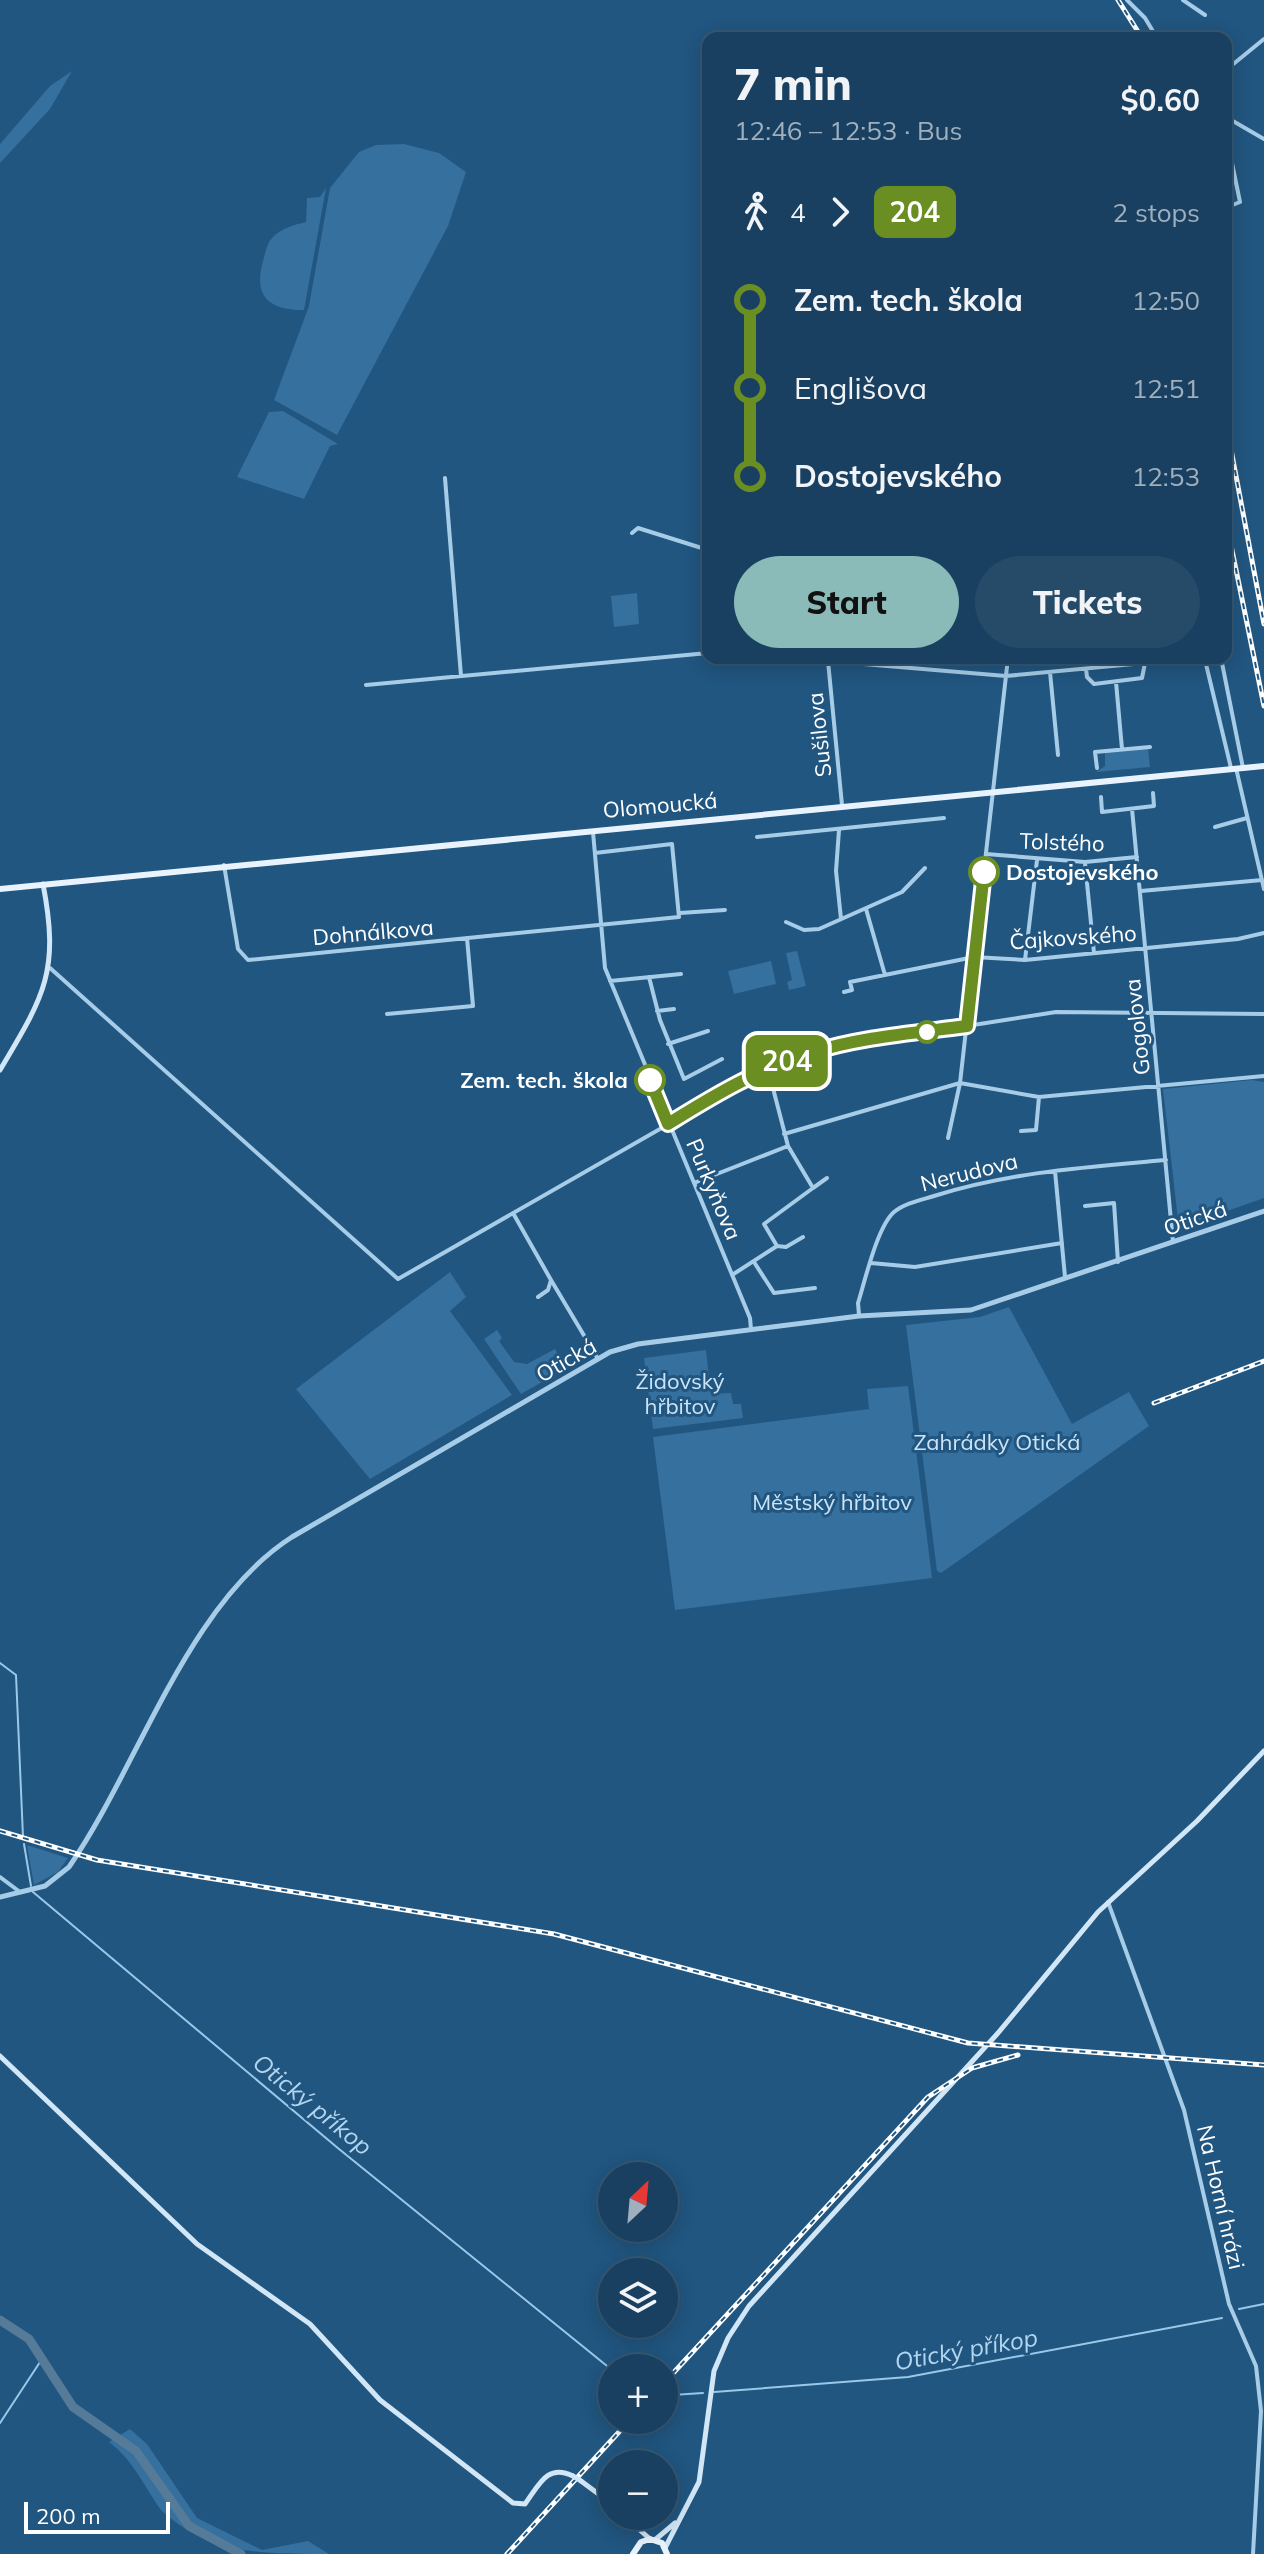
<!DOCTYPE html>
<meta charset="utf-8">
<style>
body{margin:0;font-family:Mulish,sans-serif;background:#264b69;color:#f1f3f6;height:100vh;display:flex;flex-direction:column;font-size:30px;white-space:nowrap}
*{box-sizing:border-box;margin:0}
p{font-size:26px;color:#9fafbd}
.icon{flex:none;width:44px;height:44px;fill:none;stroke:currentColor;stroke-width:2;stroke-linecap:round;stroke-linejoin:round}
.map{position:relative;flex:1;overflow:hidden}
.details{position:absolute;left:702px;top:32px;width:530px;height:632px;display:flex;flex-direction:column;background:#194060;border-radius:16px;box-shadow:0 4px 20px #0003,0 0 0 2px #375975}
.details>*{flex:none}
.badge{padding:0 16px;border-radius:12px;font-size:28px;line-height:52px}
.needle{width:52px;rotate:26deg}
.tools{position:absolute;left:598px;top:2162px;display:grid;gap:16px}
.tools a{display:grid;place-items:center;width:80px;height:80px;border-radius:50%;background:#194060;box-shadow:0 4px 20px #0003,0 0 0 2px #375975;font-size:40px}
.scale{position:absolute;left:24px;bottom:20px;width:146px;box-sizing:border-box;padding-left:8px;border:4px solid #fff;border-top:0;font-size:22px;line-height:28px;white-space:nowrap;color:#fff;-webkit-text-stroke:6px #215680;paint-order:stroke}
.map>.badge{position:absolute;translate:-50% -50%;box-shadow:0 0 0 4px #fff}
.legs{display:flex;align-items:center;gap:12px;height:88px;padding:0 32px;font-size:26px}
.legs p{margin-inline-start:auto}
.head{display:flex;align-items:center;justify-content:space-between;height:136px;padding:0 32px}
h1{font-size:44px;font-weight:800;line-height:60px}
.action{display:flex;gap:16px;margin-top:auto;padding:16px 32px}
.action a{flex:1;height:92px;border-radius:48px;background:#8bbbb9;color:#111;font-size:32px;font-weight:800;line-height:92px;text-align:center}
.action a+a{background:#264b69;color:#f1f3f6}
ul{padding:0 32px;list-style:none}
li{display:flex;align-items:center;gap:28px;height:88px;font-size:30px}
li i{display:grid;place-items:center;width:12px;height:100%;margin:0 10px;background:currentColor}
li i::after{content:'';width:20px;height:20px;margin:-10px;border:6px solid;border-radius:50%;background:#194060}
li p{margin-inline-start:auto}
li:first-child i{background:linear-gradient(#0000 50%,currentColor 0)}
li:last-child i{background:linear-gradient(currentColor 50%,#0000 0)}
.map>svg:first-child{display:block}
.green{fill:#35709e}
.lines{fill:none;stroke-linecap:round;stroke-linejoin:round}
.stream{stroke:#9bc8e9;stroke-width:2}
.river{stroke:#557b99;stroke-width:9}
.minor{stroke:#a7cce7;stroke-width:4}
.tertiary{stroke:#a7cce7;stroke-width:5}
.secondary{stroke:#d1e6f6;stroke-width:5}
.primary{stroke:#e9f3fd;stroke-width:6}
.rail-casing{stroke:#fff;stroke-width:5}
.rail{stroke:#215680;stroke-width:2;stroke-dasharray:6;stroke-linecap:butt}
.secondary-bridge{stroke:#d1e6f6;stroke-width:5}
.line-1-casing{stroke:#fff;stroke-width:18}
.line-1{stroke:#6b8e23;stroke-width:12}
.stop-1-dot{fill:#fff;stroke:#6b8e23;stroke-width:4}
.labels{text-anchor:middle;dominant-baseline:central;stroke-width:6;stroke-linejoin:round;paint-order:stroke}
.street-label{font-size:22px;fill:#fff;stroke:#215680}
.stop-label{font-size:22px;font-weight:bold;fill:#fff;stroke:#215680;text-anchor:start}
.park-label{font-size:22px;fill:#cbe3f6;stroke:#215680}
.water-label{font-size:24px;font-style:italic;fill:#b2d5ef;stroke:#215680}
</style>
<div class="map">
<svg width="1264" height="2554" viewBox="0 0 1264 2554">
<rect width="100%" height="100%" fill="#215680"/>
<path class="green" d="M72 71 50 109 0 163V144L50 86Z
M404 144 439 153 466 172 448 226 337 435 274 400 309 306 330 188 359 152 376 145Z
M326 188 304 310C269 310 253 297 263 261 265 254 267 243 272 238 281 228 294 225 306 222L307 198 320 197Z
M283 411 338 444 330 446 304 499 237 477 269 412Z
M637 593 639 624 614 627 611 596Z
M1148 748 1150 767 1096 772 1105 766V752Z
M797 951 806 986 789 990 787 982 792 980 786 953Z
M771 961 776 984 734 994 728 971Z
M1252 1080 1264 1082V1198L1179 1228 1163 1089Z
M450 1272 466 1297 450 1311 512 1395 370 1479 296 1389Z
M1009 1307 1072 1424 1129 1392 1149 1426 941 1573 937 1571 906 1325 980 1317Z
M497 1330 502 1338 499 1341 514 1362 527 1364 555 1349 565 1369 521 1394 484 1339Z
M706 1350 711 1394 731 1393 733 1404H741L743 1418 653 1429 644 1358Z
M908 1386 932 1578 675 1610 653 1437 869 1409 867 1389Z
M27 1846H30L68 1858 58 1872 34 1885Z
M130 2429 147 2444 197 2518 262 2550 308 2541 329 2554C260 2554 208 2554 161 2510 144 2486 133 2460 109 2442Z"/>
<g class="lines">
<path class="stream" d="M0 1663 16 1675 23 1837
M24 1844 31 1886
M33 1892 339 2149 612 2370
M1239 2309 1264 2304
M714 2392 908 2377 1222 2318
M672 2395 703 2393
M0 2423 42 2359"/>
<path class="river" d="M0 2320 29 2339 73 2407 136 2451 189 2526 241 2554"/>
<path class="minor" d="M1127 0 1145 18 1157 38
M1183 0 1205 15
M1226 70 1264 39
M1226 117 1264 139
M1226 198 1230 206 1240 202 1226 134
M445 478 461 676
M632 533 638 528 708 550
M792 658 1006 676 1198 658
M1201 658 1205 660 1231 768
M1221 658 1243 768
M828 661 842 805
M1086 669 1087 677 1094 684 1142 678 1145 663
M1050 672 1058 755
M1116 682 1122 749
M366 685 708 653
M1097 768 1095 752 1150 747
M1236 768 1264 889
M1101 797 1102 812 1154 806 1153 793
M1132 809 1173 1242
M1215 827 1247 818
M839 830 836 871 841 919
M593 832 605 968 750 1318 751 1329
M757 837 944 818
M986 854 1085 862 1137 857
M1085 863 1094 953
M224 865 238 949 248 960 679 917 672 844 595 853
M1141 891 1262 880
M866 909 885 975
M680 913 725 910
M786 922 804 930 819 929 902 892 925 868
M1025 960 1037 860
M50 968 398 1279 756 1074 833 1047 1056 1012 1264 1014
M649 977 660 1020 684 1079 722 1059
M610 981 681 974
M844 992 852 990 850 982 974 957 1025 960 1238 939 1264 933
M657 1011 674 1009
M387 1014 473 1006 467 938
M668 1044 708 1031
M768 1069 788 1146 813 1188 827 1178
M1021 1131 1036 1130 1039 1097
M784 1134 960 1083 1039 1097 1264 1076
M948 1138 960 1083 1008 658
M1055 1171 1065 1277
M694 1183 788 1146
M1085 1206 1114 1203 1118 1262
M513 1213 551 1280 548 1290 538 1297
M777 1246 786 1247 803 1237
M754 1262 774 1293 815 1288
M871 1263 915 1267 1062 1243
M732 1275 777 1246 764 1224 813 1188
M551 1280 598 1359
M859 1315 858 1303C865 1281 877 1227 894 1212 905 1203 921 1200 934 1196 1010 1172 1088 1167 1166 1160
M0 1877 20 1892
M1108 1902 1184 2110 1229 2304 1256 2366 1261 2411 1253 2554"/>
<path class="tertiary" d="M0 1897 45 1886 69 1867C139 1766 187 1604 292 1537L610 1352 638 1344 859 1316 971 1310 1264 1211"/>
<path class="secondary" d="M0 1070C44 996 60 972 43 884
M0 2056 197 2244 310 2324 380 2400 513 2503 525 2504C539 2485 547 2463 573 2476
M581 2481 612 2504
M624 2516 650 2539
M656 2539 675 2523
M665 2548 699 2482 714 2371 728 2338 749 2306 998 2033 1098 1912 1197 1821 1264 1751"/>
<path class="primary" d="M0 889 1264 766
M633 2554 641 2542 650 2539 662 2543 667 2554"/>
<g class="rail-casing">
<path id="rail" d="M1118 0 1142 38
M1226 423 1264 624
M1226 521 1264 706
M1154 1403 1264 1361
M0 1831 97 1860 554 1934 968 2043 1264 2065
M664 2383 928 2097 972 2068 1018 2055
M507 2554 630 2420"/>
</g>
<use href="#rail" class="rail"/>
<path class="secondary-bridge" d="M573 2476 581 2481"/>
</g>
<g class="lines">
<g class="line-1-casing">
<path id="line-1" d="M650 1080 668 1124C713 1096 760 1068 810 1053 861 1037 915 1033 967 1026L984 872"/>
</g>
<use href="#line-1" class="line-1"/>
</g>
<g class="stop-1-dot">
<circle cx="984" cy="872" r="14"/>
<circle cx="927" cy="1032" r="10"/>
<circle cx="650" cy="1080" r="14"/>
</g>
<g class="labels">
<g class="street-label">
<text transform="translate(819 735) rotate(-96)">Sušilova</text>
<text transform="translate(660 805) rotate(-5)">Olomoucká</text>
<text transform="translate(1062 842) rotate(2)">Tolstého</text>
<text transform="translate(373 932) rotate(-5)">Dohnálkova</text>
<text transform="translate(1073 937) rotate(-4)">Čajkovského</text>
<text transform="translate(1137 1027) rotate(-96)">Gogolova</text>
<text transform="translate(969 1172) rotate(-14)">Nerudova</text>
<text transform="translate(714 1189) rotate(67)">Purkyňova</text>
<text transform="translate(1195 1218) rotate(-19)">Otická</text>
<text transform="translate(566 1360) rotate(-30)">Otická</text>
<text transform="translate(1221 2197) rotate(77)">Na Horní hrázi</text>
</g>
<g class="stop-label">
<text x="1006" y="872">Dostojevského</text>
<text x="628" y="1080" text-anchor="end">Zem. tech. škola</text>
</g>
<g class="park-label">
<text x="680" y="1381">Židovský<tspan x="680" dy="25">hřbitov</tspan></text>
<text x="997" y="1442">Zahrádky Otická</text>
<text x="832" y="1502">Městský hřbitov</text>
</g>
<g class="water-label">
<text transform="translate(313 2104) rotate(39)">Otický příkop</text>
<text transform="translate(966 2349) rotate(-10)">Otický příkop</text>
</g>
</g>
</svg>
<div class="tools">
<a><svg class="needle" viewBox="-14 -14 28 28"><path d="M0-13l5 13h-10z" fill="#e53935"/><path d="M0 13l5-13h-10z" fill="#9fafbd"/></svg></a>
<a><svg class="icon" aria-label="layers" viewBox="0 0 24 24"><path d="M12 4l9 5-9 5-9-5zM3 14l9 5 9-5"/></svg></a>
<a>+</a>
<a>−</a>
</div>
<div class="scale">200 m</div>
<b class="badge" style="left:787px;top:1061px;background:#6b8e23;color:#fff">204</b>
<section class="details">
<div class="head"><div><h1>7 min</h1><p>12:46 – 12:53 · Bus</p></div><b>$0.60</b></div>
<div class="legs"><svg class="icon" aria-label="walk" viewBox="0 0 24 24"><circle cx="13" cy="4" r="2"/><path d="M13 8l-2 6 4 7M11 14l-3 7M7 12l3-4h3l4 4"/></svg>4<svg class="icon" aria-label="forward" viewBox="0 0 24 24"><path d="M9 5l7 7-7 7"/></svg><b class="badge" style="background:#6b8e23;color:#fff">204</b><p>2 stops</p></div>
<ul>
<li><i style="color:#6b8e23"></i><b>Zem. tech. škola</b><p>12:50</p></li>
<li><i style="color:#6b8e23"></i><span>Englišova</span><p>12:51</p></li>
<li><i style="color:#6b8e23"></i><b>Dostojevského</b><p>12:53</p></li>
</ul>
<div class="action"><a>Start</a><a>Tickets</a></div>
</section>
</div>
